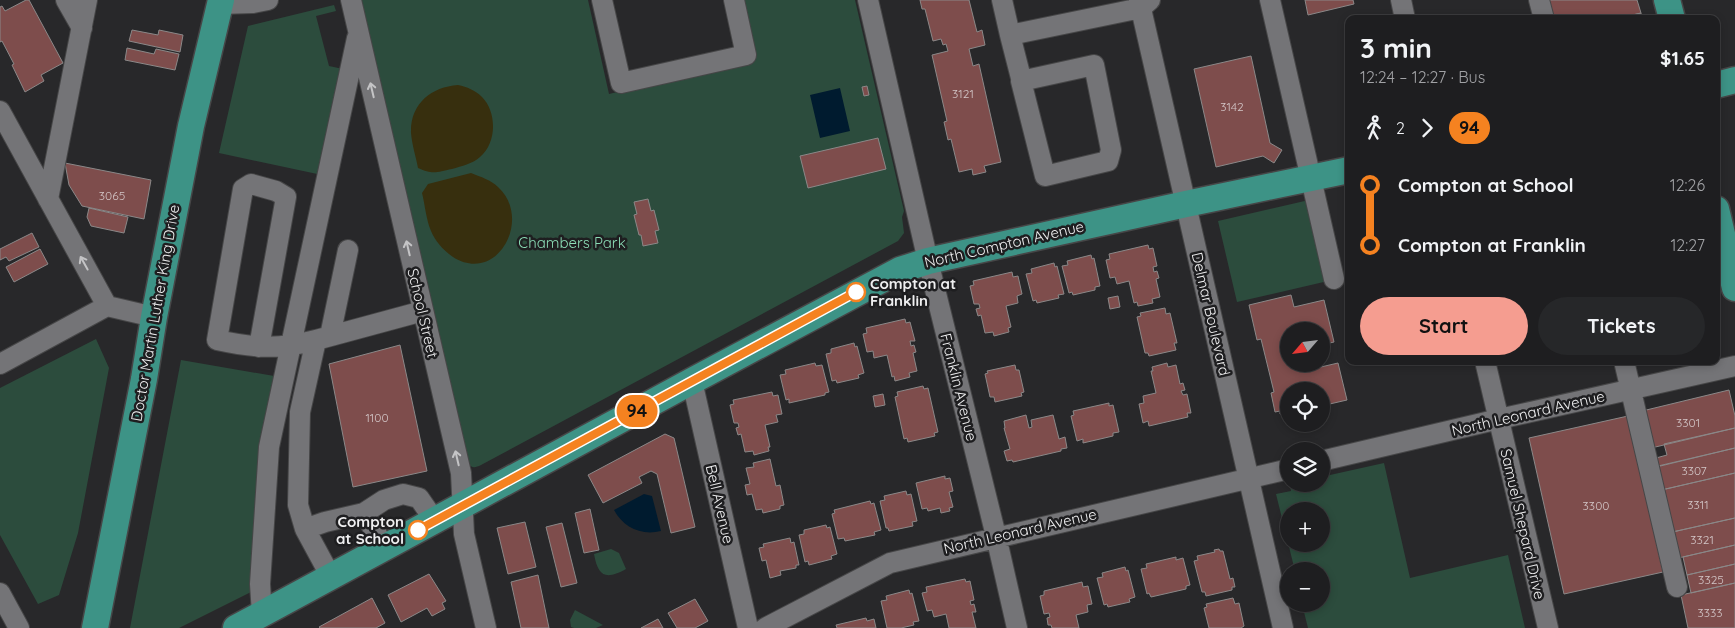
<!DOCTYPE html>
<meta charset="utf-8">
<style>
body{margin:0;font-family:Quicksand,sans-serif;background:#262729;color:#f1f3f6;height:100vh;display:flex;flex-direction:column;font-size:19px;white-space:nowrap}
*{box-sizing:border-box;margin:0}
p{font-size:16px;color:#a1a2a5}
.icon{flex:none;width:28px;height:28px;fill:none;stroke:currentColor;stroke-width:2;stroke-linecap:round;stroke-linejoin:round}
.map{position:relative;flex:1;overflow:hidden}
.sheet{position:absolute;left:1345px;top:15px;width:375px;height:350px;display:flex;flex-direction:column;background:#1e1e20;border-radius:10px;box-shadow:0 2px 8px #0003,0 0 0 1px #3c3c3e}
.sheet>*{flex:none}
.badge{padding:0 10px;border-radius:16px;font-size:18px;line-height:32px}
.needle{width:32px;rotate:242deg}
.fabs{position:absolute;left:1280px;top:322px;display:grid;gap:10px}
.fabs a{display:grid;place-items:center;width:50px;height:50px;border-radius:50%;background:#1e1e20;box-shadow:0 2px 8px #0003,0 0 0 1px #3c3c3e;font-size:25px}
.map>.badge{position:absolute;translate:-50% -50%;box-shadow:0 0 0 2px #fff}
.legs{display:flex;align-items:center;gap:8px;height:55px;padding:0 15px;font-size:16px}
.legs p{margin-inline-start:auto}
.headline{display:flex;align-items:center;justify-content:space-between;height:85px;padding:0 15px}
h1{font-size:28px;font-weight:700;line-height:38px}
.cta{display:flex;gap:10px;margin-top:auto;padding:10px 15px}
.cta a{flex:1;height:58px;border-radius:30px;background:#f59d90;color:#111;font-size:20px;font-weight:700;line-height:58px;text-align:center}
.cta a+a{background:#262729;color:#f1f3f6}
ul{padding:0 15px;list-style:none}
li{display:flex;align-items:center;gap:18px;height:60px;font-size:19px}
li i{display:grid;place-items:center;width:8px;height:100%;margin:0 6px;background:currentColor}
li i::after{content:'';width:12px;height:12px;margin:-6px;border:4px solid;border-radius:50%;background:#1e1e20}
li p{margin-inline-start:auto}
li:first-child i{background:linear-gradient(#0000 50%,currentColor 0)}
li:last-child i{background:linear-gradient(currentColor 50%,#0000 0)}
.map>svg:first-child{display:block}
.green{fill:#2c4c3d;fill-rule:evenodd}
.sand{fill:#372f0e}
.water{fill:#001b2f}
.building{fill:#7e4d4c;stroke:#8b8888}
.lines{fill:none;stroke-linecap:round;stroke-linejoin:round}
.minor-casing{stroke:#464647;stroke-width:22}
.major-casing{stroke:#464647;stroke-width:29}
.minor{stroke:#747477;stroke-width:20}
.major{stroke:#3d9386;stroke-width:26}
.oneway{stroke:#c4c4c6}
.line-1-casing{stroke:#fff;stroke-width:11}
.line-1{stroke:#f58220;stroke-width:8}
.stop-1-dot{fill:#fff;stroke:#f58220;stroke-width:2.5}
.labels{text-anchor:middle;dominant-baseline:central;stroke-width:5;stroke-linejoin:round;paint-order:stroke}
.number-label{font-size:12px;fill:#d3c6c7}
.park-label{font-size:15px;fill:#8cdeb7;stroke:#1e1e20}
.street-label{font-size:15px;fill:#efeff0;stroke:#1e1e20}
.stop-label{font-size:15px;font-weight:bold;fill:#efeff0;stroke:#1e1e20;text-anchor:start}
</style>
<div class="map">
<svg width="1735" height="628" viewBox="0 0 1735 628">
<rect width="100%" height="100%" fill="#28282a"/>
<path class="green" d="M359 0H588L609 94 754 59 740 0H855L904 211 902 217 904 233 898 241 481 465C475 468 472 468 468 464Z
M334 5 336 11 316 16 329 66 343 69 322 175 219 153 248 26Z
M1309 200 1328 281 1237 302 1218 221Z
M96 339 109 368 78 533 59 595 38 604 0 535V388Z
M181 360 280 377 251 592 179 628H130Z
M1384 463 1410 578 1508 555 1525 628H1308L1302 604H1321V571H1295L1276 494 1291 491 1290 485 1321 484V477ZM1289 511H1321V544H1289Z
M611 549 619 553 626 569C606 580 598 577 594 554Z
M575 610 603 625 596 628H574L571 627 570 620Z"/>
<path class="sand" d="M458 85C467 87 475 90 482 97 497 112 497 143 480 157 472 164 462 166 452 169 437 172 433 175 418 168 416 157 412 145 411 133 410 104 431 87 458 85Z
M471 173C481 177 491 180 498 187 533 219 497 285 453 257 444 251 435 241 431 231 426 219 425 205 422 193L428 184Z"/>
<path class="water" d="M840 88 850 131 820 138 810 95Z
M644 494 652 496 661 531C641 536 623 527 614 510Z"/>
<path class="building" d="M26 0H29L63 63 41 75 44 81 25 92 12 65 14 64 2 41 0 42V7L2 6 5 11Z
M920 0H969L977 32 982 30 985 45 969 49 973 66 979 64 1001 162 984 166 986 172 973 175 972 169 959 172 951 139 948 140 944 122 947 121 932 55 948 51 946 44 943 45 941 39 933 41 925 9H922Z
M1305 0H1353L1354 4 1308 15Z
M1542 0H1637L1641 13 1616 19H1546Z
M1641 13 1642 19H1616Z
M132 30 158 35 159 30 183 35 180 52 129 41Z
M127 48 154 54 156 49 179 54 175 70 125 60Z
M1251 56 1270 143 1282 150 1274 163 1263 156 1216 167 1194 69Z
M867 86 869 95 864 96 862 87Z
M878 138 886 169 808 188 800 156Z
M65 163 151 180 144 219 82 206 69 185Z
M648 199 651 211 654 210 659 230 655 231 658 243 643 246 641 235H639L634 215 637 214 634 202Z
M89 208 128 217 124 233 91 226 87 217Z
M32 233 39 247 9 261 6 257 0 260V249Z
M1148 245 1149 249 1153 248 1157 266 1153 267 1154 272 1157 271 1159 278 1156 279 1160 297 1152 299 1153 303 1138 306 1137 302 1134 303 1129 281 1117 284 1115 277 1110 278 1106 260 1110 259 1109 254Z
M40 249 48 264 14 282 6 267Z
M1091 255 1092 259 1094 258 1100 286 1095 287V290L1073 295 1072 292 1069 293 1062 266 1068 265 1067 261Z
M1054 263 1055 267 1057 266 1064 294 1058 295 1059 298 1037 303 1036 300 1033 301 1026 274 1032 273 1031 269Z
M1012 272 1013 277 1018 276 1022 294 1017 296 1018 303 1006 306 1011 327 1008 328 1009 332 994 336 993 332 985 333 981 315 978 316 976 309 980 308 979 304H974L970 286 974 285 973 281Z
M1291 295 1294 307 1324 300 1334 342 1321 345V331H1289V364H1307L1308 370 1338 363 1347 400 1321 406V391H1289V413L1280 414V411L1275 412 1271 393 1274 392 1261 339 1257 340 1249 305Z
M1118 296 1120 307 1110 309 1108 298Z
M1165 308 1166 314 1170 313 1177 343H1174L1176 350 1149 356 1148 353H1145L1137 317 1141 316 1140 313Z
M905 319 906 323 910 322 915 341H910L911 346 914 345 916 352 913 353 917 371 909 373 910 377 895 381 894 376 892 377 887 355 874 358 873 351 867 352 863 334 867 333 866 328Z
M854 343 855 347 857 346 864 373 858 375 859 378 837 383 836 380 832 381 826 354 831 353V349Z
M400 345 427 471 353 487 329 364Z
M815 363 816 366 822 365 829 392 825 393V395L789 403V399L786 400 780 375 786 374 785 370Z
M1167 363 1168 367 1176 365 1180 384 1183 383 1185 390 1181 391 1183 395 1187 394 1191 413H1187L1188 417 1149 426 1148 421 1143 423 1139 404 1144 403 1143 396 1156 393 1151 371H1153L1152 367Z
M1015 365 1016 370H1019L1024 392 1021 393 1022 396 995 402 994 397H990L985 374 988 373 987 371Z
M923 386 924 389 928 388 938 432 934 433 935 436 908 442 907 438 904 439 895 397 898 396 897 392Z
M1729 390 1735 416V428L1647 449 1638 412Z
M772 392 773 396 778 395 782 414 776 415 778 422 765 425 770 447H768L769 451 754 455 753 451 745 452 741 434 738 435 736 428 739 427 738 423H734L730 405 734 404 733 400Z
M883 394 885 405 875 407 873 396Z
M1109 403V406L1113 405 1119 432 1113 433V436L1083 443V439L1077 441 1071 416 1074 415 1073 411Z
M1026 415 1029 428 1032 427 1031 420 1053 415 1059 439 1065 437 1067 448 1061 449V451L1013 462 1012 460 1007 461 1004 451 1010 449 1004 428H1005L1004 421Z
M1628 416 1663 572 1564 594 1529 438Z
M1735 428V448L1658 466 1656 458 1667 455 1664 444Z
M665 434 674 438 695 527 671 533 657 474 651 471 639 477 642 483 603 503 588 475Z
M1735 448V473L1657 491 1652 468Z
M770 459 776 486 780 485 784 505 780 506V509L763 513 762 509 756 510 752 494 747 495 745 485 750 484 746 468 754 467 753 463Z
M1735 473V518L1668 533 1657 491Z
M945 476V479L950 478 953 491 949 492 953 507 949 508 950 511 941 513 940 508 928 511 927 508 922 509 916 483Z
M906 491 907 495 911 494 917 521 912 522 913 526 889 531 888 528H886L880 501 885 500 884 496Z
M870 501 871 504 874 503 881 530 874 532 875 535 845 541 844 538 838 539 832 514 835 513 834 510Z
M590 509 599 550 584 553 575 513Z
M1735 518V545L1674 559 1668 533Z
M525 522 536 567 508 574 497 528Z
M562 523 577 583 561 587 546 527Z
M826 525 827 528 830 527 837 554 831 556 832 559 809 565 808 561 805 562 799 535 804 534V530Z
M790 538 791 543 794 542 799 565H796V568L780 571 781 575 770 578 766 560 762 561 759 548 764 547 763 544Z
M1735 545V564L1687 575 1683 557Z
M1219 549 1220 551H1223L1230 579 1233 578 1235 587H1232V590L1206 596 1205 592H1202L1194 561 1198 560 1197 556 1215 552 1214 550Z
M1176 557V560L1183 558 1190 585 1186 586V589L1151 597 1149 593 1147 594 1141 569 1147 568 1146 564Z
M1735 564V583L1691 593 1687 575Z
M1125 567 1126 571 1128 570 1135 597 1129 599 1130 602 1108 607 1107 604 1104 605 1097 578 1103 577 1102 573Z
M429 574 446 601 442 603 445 609 432 616 427 608 401 622 388 595Z
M538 575 549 628H521L511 582Z
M965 579 966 582 970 581 974 600 970 601 971 605 974 604 976 612H972L976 628H949L946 614 934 617 932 610 927 611 922 593 927 592 926 587Z
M1082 582 1083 587 1088 586 1092 604 1087 605 1088 612 1076 615 1079 628H1052L1051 625H1048L1047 618 1050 617 1049 613 1044 614 1040 596 1044 595V591Z
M1735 583V628H1688L1681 595Z
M909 590 910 594 912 593 919 621 913 622 914 625 901 628H887L881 601 887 600 886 596Z
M372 598 385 623 376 628H320L319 627Z
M1233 598 1235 604 1239 603 1244 626 1241 628H1209L1204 608 1207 607 1206 604Z
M695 599 708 621 695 628H677L668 613Z
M866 618 867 621 874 619 876 628H837L836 625Z
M658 619 663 628H641Z"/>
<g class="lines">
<g class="minor-casing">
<path id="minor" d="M66 0 82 28
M351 0 461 473 464 534 486 628
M602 0 621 83 746 55 734 0
M868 0 928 261 996 536 1017 628
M1002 0 1010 35 1141 8 1150 0
M1139 0 1283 628
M1270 0 1334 279
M1401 0 1405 19
M1539 0 1544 19
M220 4 253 3 268 0
M1010 35 1022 82
M1094 65 1111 150 1108 161 1045 176 1021 81Z
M0 111 107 306
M48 199 87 0
M330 336 348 250
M259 347 286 197 276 191 251 184 243 189 217 340C254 348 278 350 316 340
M1485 361 1548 628
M1624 361 1677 587
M0 364 107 306 154 317
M692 381 748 628
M1321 461 1499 419 1735 366
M364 513 384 500 403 494 419 498 435 521
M305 529 298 505 300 412 316 340 423 311
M331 577 305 529 325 522 364 513 385 548
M0 593 19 628
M262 614 260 584 269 447 357 38
M765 628 890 563 1289 469"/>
</g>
<g class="major-casing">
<path id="major" d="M1667 0 1672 19
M1716 85 1735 80
M1716 209 1735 288
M95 628 144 379 154 317 191 126 221 0
M236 628 692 381 900 270 928 261 1186 204 1349 170"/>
</g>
<use href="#minor" class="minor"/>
<use href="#major" class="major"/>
</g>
<defs><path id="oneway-shaft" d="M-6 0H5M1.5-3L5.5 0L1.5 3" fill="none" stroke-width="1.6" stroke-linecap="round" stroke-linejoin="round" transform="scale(1.25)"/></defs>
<g class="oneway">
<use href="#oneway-shaft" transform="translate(372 90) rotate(-103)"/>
<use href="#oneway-shaft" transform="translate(408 248) rotate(-103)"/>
<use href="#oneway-shaft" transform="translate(84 263) rotate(-119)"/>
<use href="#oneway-shaft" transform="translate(457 458) rotate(-103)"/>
</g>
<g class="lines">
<g class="line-1-casing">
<path id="line-1" d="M418 530 856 292"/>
</g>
<use href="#line-1" class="line-1"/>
</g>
<g class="stop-1-dot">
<circle cx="856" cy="292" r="9"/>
<circle cx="418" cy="530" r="9"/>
</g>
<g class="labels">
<g class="number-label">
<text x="963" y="93">3121</text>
<text x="1232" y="106">3142</text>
<text x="112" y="195">3065</text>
<text x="377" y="417">1100</text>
<text x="1688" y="422">3301</text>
<text x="1694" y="470">3307</text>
<text x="1698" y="504">3311</text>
<text x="1596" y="505">3300</text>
<text x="1702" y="539">3321</text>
<text x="1711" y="579">3325</text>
<text x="1710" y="612">3333</text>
</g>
<g class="park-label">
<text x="572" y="242">Chambers Park</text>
</g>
<g class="street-label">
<text transform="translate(1004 244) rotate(-13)">North Compton Avenue</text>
<text transform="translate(155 313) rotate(-80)">Doctor Martin Luther King Drive</text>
<text transform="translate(423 313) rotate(77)">School Street</text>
<text transform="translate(1211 314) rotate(77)">Delmar Boulevard</text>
<text transform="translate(959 387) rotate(76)">Franklin Avenue</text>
<text transform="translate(1528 413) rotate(-13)">North Leonard Avenue</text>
<text transform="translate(720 504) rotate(77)">Bell Avenue</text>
<text transform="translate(1523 524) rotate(77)">Samuel Shepard Drive</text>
<text transform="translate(1020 531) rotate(-13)">North Leonard Avenue</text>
</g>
<g class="stop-label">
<text x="870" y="283">Compton at<tspan x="870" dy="17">Franklin</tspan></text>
<text x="404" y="521" text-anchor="end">Compton<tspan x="404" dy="17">at School</tspan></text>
</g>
</g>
</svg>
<div class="fabs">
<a><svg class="needle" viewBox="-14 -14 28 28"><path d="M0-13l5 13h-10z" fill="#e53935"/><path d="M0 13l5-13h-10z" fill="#a1a2a5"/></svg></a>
<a><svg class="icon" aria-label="locate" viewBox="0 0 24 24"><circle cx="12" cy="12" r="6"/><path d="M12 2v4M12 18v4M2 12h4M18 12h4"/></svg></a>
<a><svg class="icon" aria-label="layers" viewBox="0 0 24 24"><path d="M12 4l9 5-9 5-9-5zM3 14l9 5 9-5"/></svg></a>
<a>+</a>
<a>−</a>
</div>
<b class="badge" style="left:637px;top:411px;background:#f58220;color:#111">94</b>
<section class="sheet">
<div class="headline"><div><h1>3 min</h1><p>12:24 – 12:27 · Bus</p></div><b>$1.65</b></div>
<div class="legs"><svg class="icon" aria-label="walk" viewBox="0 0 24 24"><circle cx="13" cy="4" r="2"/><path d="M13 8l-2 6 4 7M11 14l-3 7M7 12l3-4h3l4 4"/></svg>2<svg class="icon" aria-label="forward" viewBox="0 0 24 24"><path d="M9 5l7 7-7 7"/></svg><b class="badge" style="background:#f58220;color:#111">94</b></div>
<ul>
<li><i style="color:#f58220"></i><b>Compton at School</b><p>12:26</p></li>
<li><i style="color:#f58220"></i><b>Compton at Franklin</b><p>12:27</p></li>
</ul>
<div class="cta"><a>Start</a><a>Tickets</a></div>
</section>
</div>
